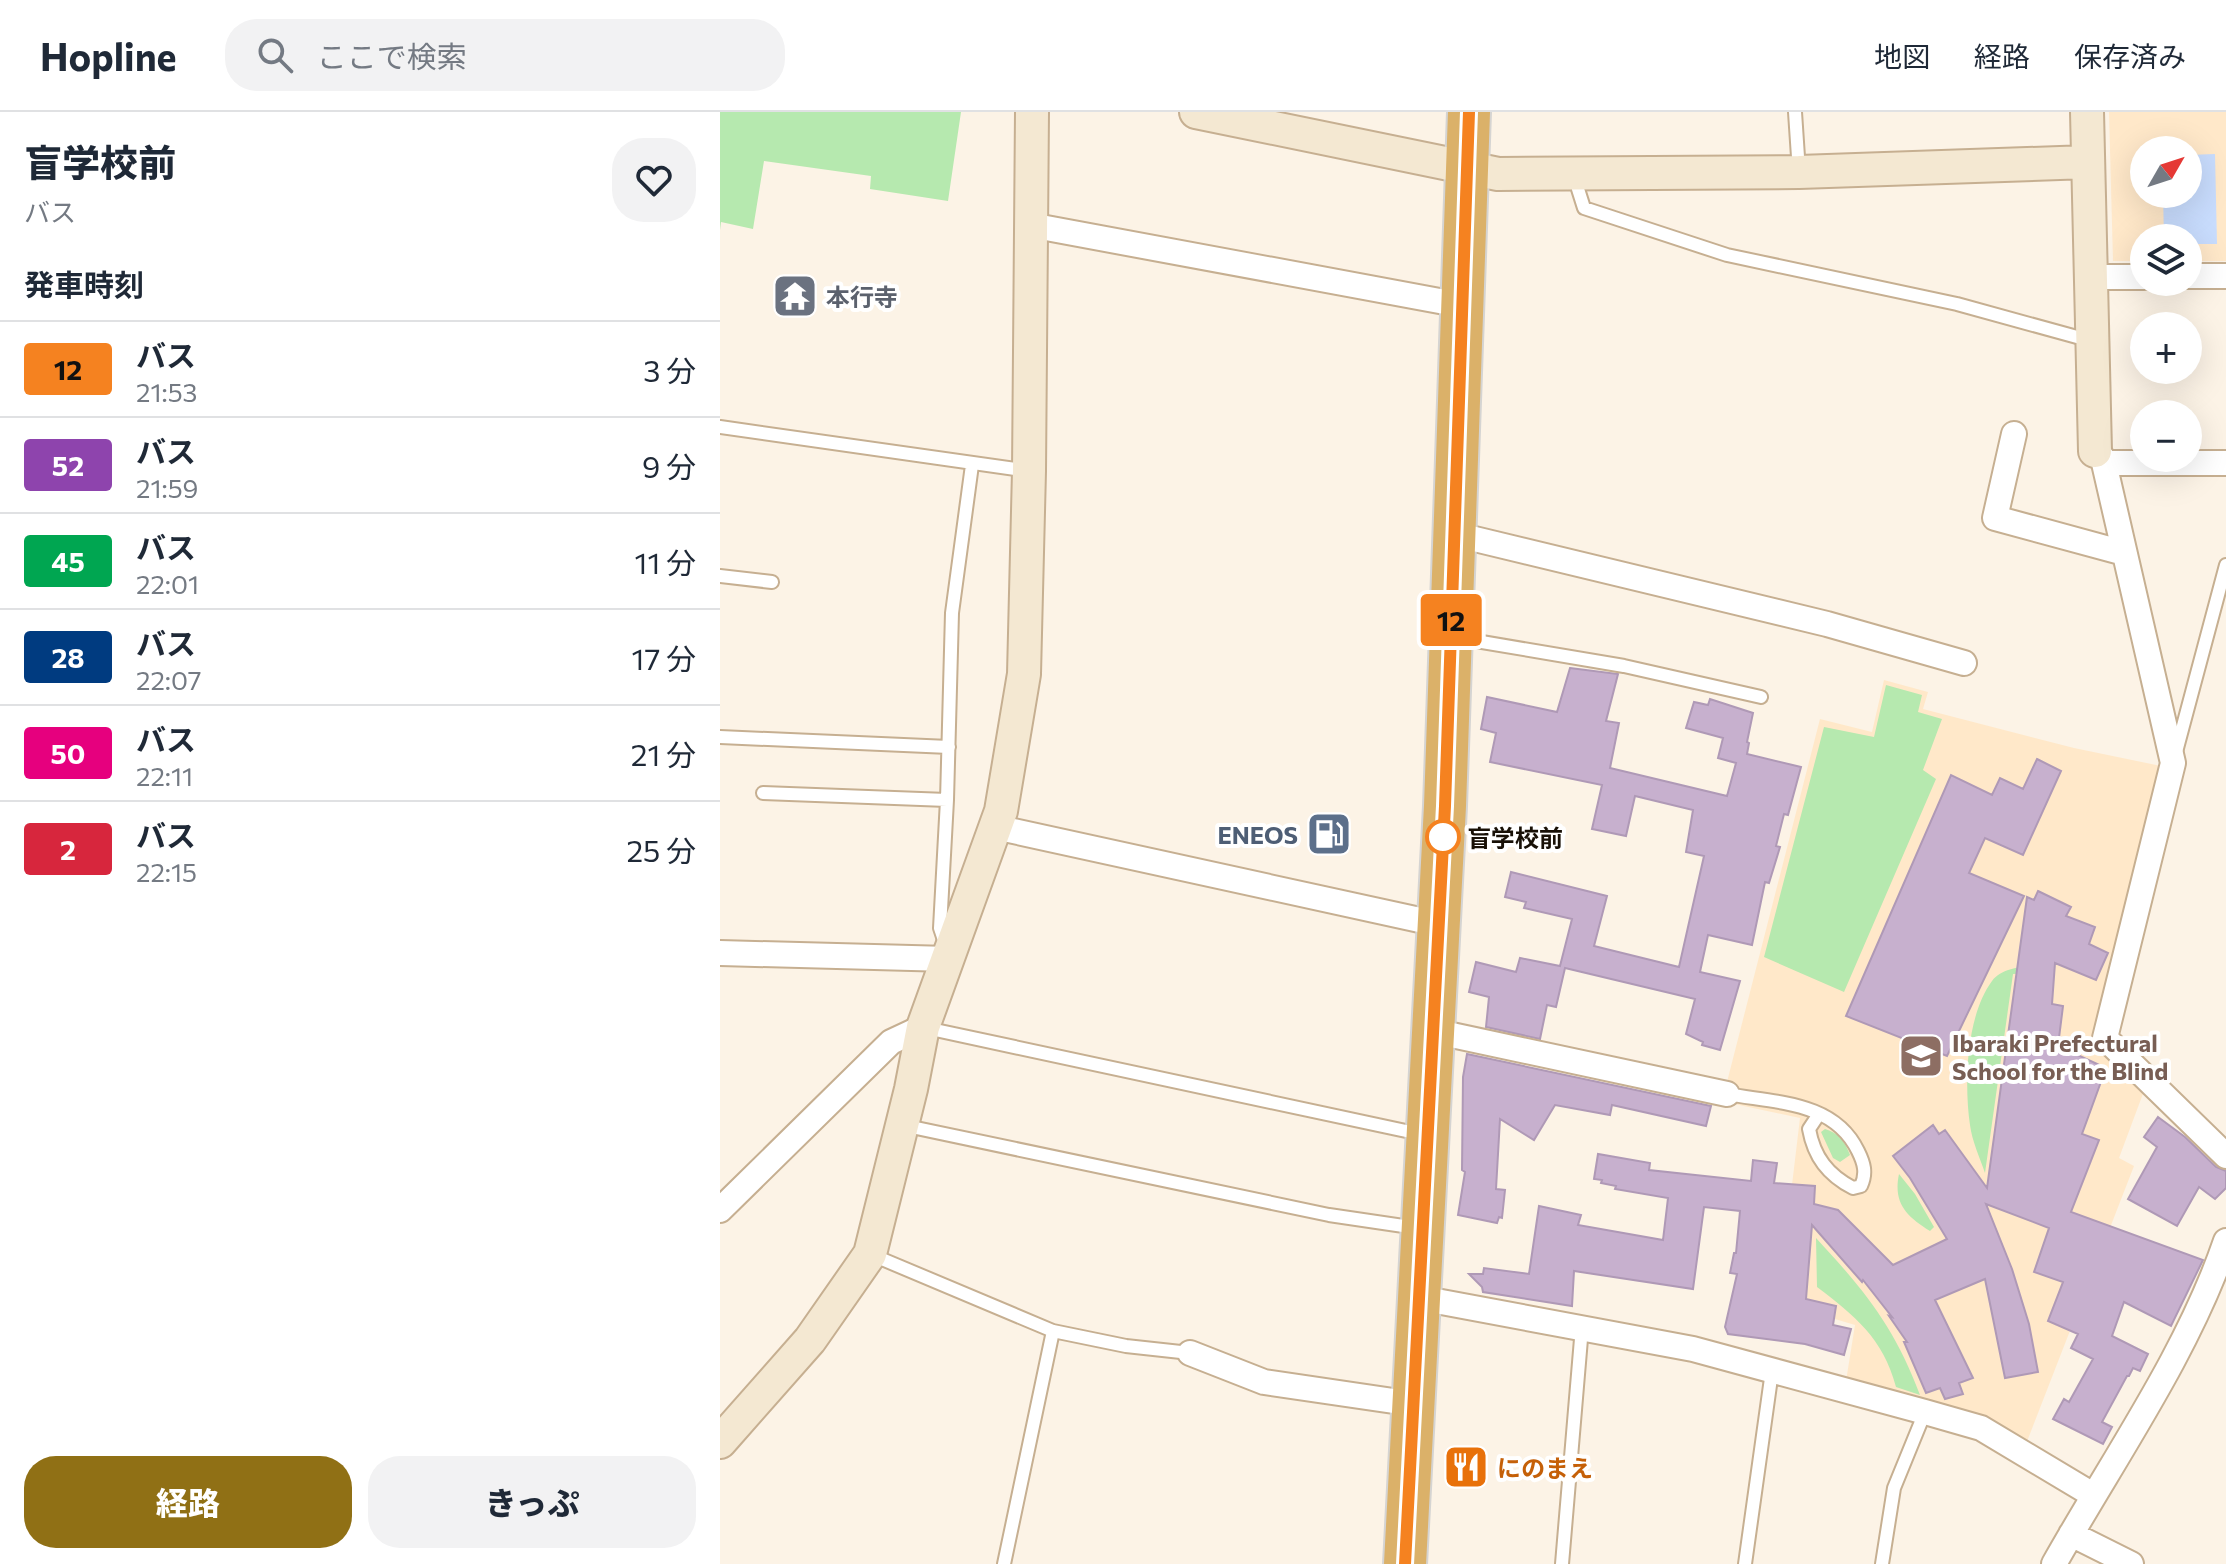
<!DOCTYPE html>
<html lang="ja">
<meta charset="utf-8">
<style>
body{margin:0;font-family:Commissioner,"Noto Sans JP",sans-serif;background:#f2f2f3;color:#1f2937;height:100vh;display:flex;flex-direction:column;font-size:30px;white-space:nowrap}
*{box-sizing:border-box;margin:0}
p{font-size:26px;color:#747a83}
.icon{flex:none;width:44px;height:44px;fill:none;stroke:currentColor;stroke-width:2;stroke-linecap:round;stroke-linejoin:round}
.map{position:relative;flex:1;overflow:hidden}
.drawer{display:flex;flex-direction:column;background:#fff;width:720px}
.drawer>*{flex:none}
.badge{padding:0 16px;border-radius:6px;font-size:28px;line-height:52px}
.needle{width:52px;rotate:51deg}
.controls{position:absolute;left:1410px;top:24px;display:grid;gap:16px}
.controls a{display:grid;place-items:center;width:72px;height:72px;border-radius:50%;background:#fff;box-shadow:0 8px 32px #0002;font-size:40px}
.map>.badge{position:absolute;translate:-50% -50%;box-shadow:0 0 0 4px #fff}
h2{padding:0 24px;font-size:30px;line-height:72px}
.round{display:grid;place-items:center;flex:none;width:84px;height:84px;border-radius:32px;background:#f2f2f3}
.overview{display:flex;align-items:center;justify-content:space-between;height:136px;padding:0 24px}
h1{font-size:38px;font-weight:800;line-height:60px}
.action{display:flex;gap:16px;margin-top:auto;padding:16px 24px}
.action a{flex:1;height:92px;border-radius:32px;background:#907015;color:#fff;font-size:32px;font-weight:800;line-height:92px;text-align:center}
.action a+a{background:#f2f2f3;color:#1f2937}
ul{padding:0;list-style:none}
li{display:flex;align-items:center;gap:24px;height:96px;padding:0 24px;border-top:2px solid #e0e1e3}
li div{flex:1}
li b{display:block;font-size:30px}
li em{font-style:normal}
li .badge{min-width:88px;font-weight:700;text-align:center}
header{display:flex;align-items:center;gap:48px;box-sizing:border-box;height:112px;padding:0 40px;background:#fff;border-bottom:2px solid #e0e1e3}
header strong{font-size:38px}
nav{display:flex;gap:44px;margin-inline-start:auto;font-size:28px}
.search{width:560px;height:72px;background:#f2f2f3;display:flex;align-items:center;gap:20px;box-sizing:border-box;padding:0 28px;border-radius:32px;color:#747a83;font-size:30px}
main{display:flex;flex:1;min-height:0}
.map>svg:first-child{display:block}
.built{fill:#ffe8c9;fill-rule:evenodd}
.green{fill:#b6e9af}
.water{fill:#c8dcfd}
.building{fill:#c7b0ce;stroke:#af99b6;stroke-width:2}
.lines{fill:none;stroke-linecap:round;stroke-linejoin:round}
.lane-casing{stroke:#c6af91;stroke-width:16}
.street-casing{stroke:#c6af91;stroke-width:28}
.secondary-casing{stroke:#c6af91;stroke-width:36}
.highway-casing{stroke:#d5d4d2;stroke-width:46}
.lane{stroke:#fff;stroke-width:12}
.street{stroke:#fff;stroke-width:24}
.secondary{stroke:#f4e8d2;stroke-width:32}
.highway{stroke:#dbb169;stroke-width:42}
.line-casing{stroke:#fff;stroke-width:18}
.line{stroke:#f58220;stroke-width:12}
.stop-dot{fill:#fff;stroke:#f58220;stroke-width:4}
.labels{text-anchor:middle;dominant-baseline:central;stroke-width:8;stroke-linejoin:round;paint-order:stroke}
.worship-label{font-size:24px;font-weight:bold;fill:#5b616d;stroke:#fff;text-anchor:start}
.service-label{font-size:24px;font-weight:bold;fill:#4e5e75;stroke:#fff;text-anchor:end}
.stop-label{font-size:24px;font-weight:bold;fill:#181006;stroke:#fff;text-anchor:start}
.education-label{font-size:24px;font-weight:bold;fill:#785e54;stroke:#fff;text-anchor:start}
.food-label{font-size:24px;font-weight:bold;fill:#c56008;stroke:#fff;text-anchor:start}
</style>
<header>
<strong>Hopline</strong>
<div class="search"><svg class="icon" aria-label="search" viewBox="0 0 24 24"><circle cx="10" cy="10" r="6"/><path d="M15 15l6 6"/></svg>ここで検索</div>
<nav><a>地図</a><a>経路</a><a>保存済み</a></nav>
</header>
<main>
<section class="drawer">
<div class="overview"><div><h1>盲学校前</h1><p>バス</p></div><a class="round"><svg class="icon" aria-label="heart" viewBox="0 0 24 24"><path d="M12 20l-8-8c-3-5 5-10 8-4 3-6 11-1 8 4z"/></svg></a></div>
<h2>発車時刻</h2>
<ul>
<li><span class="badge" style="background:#f58220;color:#111">12</span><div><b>バス</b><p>21:53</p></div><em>3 分</em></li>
<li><span class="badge" style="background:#8e44ad;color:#fff">52</span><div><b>バス</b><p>21:59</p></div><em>9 分</em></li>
<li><span class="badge" style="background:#00a651;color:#fff">45</span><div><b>バス</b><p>22:01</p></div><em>11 分</em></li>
<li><span class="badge" style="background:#003b80;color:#fff">28</span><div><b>バス</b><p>22:07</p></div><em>17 分</em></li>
<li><span class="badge" style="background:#e6007e;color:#fff">50</span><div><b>バス</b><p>22:11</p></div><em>21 分</em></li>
<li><span class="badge" style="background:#d7263d;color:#fff">2</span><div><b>バス</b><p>22:15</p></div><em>25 分</em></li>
</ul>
<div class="action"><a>経路</a><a>きっぷ</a></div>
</section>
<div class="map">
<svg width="1506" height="1452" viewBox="0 0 1506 1452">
<rect width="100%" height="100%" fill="#fcf3e6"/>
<path class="built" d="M1389 0H1506V149H1468V126H1424V149H1393ZM1424 38H1468V82H1424Z
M1164 568 1208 580 1203 597 1354 636 1441 654 1438 691 1373 928 1424 979 1399 1046 1414 1054 1306 1332 1126 1269 1135 1213 1058 1190 1080 1006 1005 990 1008 966 1100 607 1152 620Z"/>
<path class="green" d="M0 0H241L228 89 150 77 151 64 44 49 33 117 1 110 0 118Z
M1166 573 1202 583 1198 600 1222 607 1203 658 1216 667 1124 880 1044 845 1104 615 1154 625Z
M1311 854 1327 860 1293 862 1265 1061C1260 1046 1252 1029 1250 1013 1244 972 1246 904 1272 869 1281 857 1298 855 1311 854Z
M1105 1017C1119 1021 1125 1030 1130 1043L1120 1050 1113 1046 1101 1020Z
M1179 1062 1195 1082 1214 1115 1210 1119C1186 1104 1173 1091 1179 1062Z
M1096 1126C1145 1179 1174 1214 1200 1283L1176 1275C1163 1226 1135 1204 1097 1175Z"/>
<path class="water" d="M1495 42 1497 132H1468V126H1444L1443 82H1468V43Z"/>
<path class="building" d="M850 556 898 562 886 609 899 611 890 656 1007 684 1016 651 998 646 1003 626 966 616 974 590 988 593 990 587 1033 601 1027 630 1029 631 1027 642 1081 655 1068 703 1064 702 1056 734 1060 735 1049 771 1045 770 1032 833 988 823 980 860 1020 869 1000 938 982 933 983 930 966 922 975 887 845 856 836 895 827 893 820 927 766 915 769 885 749 880 756 850 796 860 800 846 840 854 852 807 804 796 806 790 785 785 791 760 887 784 874 834 959 855 984 744 966 740 973 698 915 684 906 724 872 717 882 673 770 650 776 621 761 617 767 585 837 600Z
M1317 647 1341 659 1303 743 1265 726 1249 761 1304 784 1227 944 1126 904 1231 663 1272 683 1280 666 1303 677Z
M1318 779 1351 795 1346 804 1375 815 1369 832 1388 841 1376 868 1335 851 1332 892 1343 894 1338 934 1386 956 1362 1022 1379 1028 1351 1100 1483 1148 1451 1214 1404 1190 1392 1224 1428 1242 1420 1259 1413 1256 1409 1264H1407L1382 1310 1392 1315 1383 1332 1333 1307 1344 1287 1349 1290 1373 1247 1351 1236 1358 1222 1328 1209 1343 1170 1314 1160 1329 1116 1266 1092 1292 1157 1309 1212 1318 1260 1285 1266 1265 1167 1215 1188 1253 1266 1239 1271 1243 1282 1225 1287 1220 1276 1206 1281 1184 1230H1187L1169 1204 1172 1205 1143 1168 1142 1170 1092 1113 1086 1187 1116 1194 1113 1213 1131 1217 1124 1243 1085 1232 1008 1222 1005 1215 1017 1162 1010 1161 1014 1141H1016L1020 1099 984 1095 973 1177 854 1159 852 1194 763 1180 762 1175 749 1162H763L764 1156 809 1162 819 1094 861 1103 858 1113 943 1128 948 1086 895 1077 896 1074 881 1071 882 1068 874 1067 878 1042 930 1051 929 1058 1031 1069 1033 1048 1057 1051 1054 1071 1095 1074 1094 1092 1118 1098 1173 1153 1227 1127 1190 1066 1173 1044 1213 1013 1219 1022 1225 1018 1267 1076 1307 785 1314 788Z
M747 942 991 994 986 1014 892 993 890 1003 835 993 814 1028 780 1007 776 1077 785 1078 782 1106 779 1105 777 1111 738 1103 745 1060 742 1058 743 965Z
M1438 1005 1465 1025 1496 1055 1506 1059V1076L1495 1087 1479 1075 1457 1114 1408 1087 1437 1035 1424 1025Z"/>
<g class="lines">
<g class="lane-casing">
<path id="lane" d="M1075 0 1079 60
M857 62 858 77 864 96 1007 143 1237 192 1357 225H1372
M0 315 309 359
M0 464 52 470
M738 526 904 554 1041 585
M0 625 229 635
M1456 640 1506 453
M43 681 227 688
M225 831 220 816 227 688 232 501 252 353
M206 916 700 1022
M1007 982C1056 991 1114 989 1138 1039 1144 1051 1147 1061 1141 1074L1133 1076C1108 1063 1094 1045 1089 1017L1099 1002
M182 1013 609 1103 697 1116
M150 1142 333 1219 406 1234 470 1241
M284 1452 333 1219
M842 1452 862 1215
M1025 1452 1052 1259
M1162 1452 1174 1376 1205 1300"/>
</g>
<g class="street-casing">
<path id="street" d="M310 113 741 193
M1468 164H1506
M1371 165H1424
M1294 322 1275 406 1404 441
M1375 339 1382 345 1384 351 1453 651 1385 926 1506 1044
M1384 351H1506
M734 422 1107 512 1244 551
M275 715 718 812
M0 841 229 847
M713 919 1007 982
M0 1098 171 930 203 915
M700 1186 973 1237 1205 1300 1261 1316 1373 1383
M470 1241 544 1270 694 1292
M1351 1422 1411 1452
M1334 1452C1393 1347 1467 1243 1506 1129"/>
</g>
<g class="secondary-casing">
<path id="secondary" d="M476 0 778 62 1079 60 1368 50
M1367 0 1375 339
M0 1330 90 1228 150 1142 191 977 203 915 281 699 304 562 309 359 312 0"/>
</g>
<g class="highway-casing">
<path id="highway" d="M685 1452 725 694 749 0"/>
</g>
<use href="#lane" class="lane"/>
<use href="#street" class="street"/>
<use href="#secondary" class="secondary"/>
<use href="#highway" class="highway"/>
</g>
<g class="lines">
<g class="line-casing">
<path id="line" d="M685 1452 725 694 749 0"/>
</g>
<use href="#line" class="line"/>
</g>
<defs>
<g id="temple-square" transform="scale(2.3)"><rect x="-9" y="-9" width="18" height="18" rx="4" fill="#6b7280" stroke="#fff"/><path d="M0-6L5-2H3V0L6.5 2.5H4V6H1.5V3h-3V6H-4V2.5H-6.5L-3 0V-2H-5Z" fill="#fff"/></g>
<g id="fuel-square" transform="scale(2.3)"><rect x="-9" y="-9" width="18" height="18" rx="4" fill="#5c6f8a" stroke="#fff"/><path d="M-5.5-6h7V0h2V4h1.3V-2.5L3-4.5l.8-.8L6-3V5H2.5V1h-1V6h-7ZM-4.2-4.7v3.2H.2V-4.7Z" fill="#fff"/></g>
<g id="school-square" transform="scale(2.3)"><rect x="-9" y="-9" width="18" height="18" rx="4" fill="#8d6e63" stroke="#fff"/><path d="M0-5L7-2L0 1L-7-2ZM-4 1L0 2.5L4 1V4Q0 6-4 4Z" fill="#fff"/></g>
<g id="restaurant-square" transform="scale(2.3)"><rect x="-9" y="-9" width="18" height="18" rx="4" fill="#e8710a" stroke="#fff"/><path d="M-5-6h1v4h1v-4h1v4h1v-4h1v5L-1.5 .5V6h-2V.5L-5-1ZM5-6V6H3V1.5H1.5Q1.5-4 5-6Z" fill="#fff"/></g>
</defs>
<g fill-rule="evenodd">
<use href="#temple-square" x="75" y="184"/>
<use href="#fuel-square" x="609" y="722"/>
<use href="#school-square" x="1201" y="944"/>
<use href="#restaurant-square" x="746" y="1355"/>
</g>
<circle class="stop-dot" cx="723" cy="725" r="16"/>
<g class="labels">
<g class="worship-label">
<text x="106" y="184">本行寺</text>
</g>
<g class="service-label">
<text x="578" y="722">ENEOS</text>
</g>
<g class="stop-label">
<text x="747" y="725">盲学校前</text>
</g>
<g class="education-label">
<text x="1232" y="930">Ibaraki Prefectural<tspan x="1232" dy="28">School for the Blind</tspan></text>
</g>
<g class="food-label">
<text x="777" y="1355">にのまえ</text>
</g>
</g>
</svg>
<div class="controls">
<a><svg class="needle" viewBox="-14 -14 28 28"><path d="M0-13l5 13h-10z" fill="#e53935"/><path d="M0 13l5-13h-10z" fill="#747a83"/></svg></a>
<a><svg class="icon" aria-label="layers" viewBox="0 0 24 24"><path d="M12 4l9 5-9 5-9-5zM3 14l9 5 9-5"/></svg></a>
<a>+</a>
<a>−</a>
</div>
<b class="badge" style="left:731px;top:508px;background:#f58220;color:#111">12</b>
</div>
</main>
